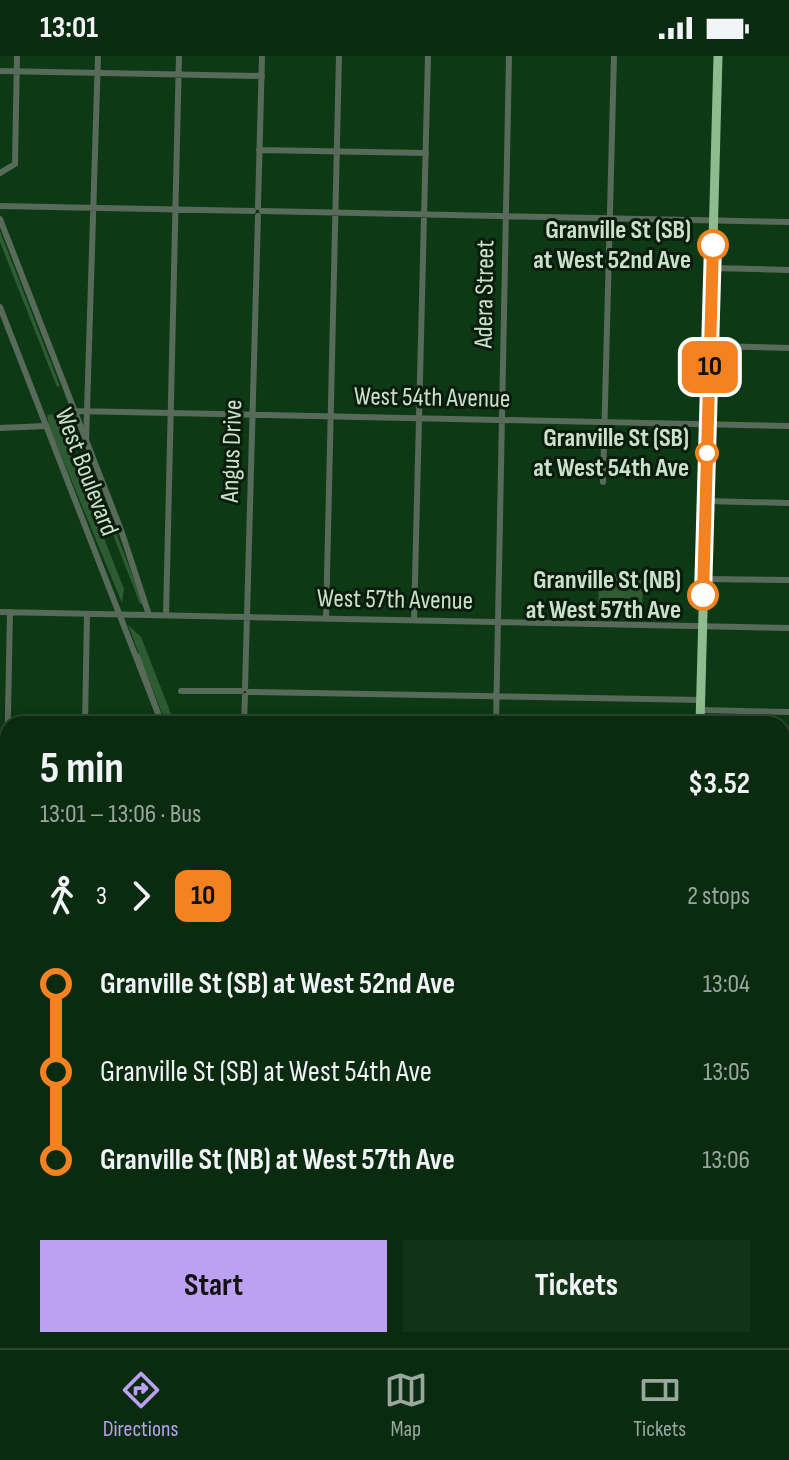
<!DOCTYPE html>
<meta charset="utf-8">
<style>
body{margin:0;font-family:"Sofia Sans Condensed",sans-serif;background:#133318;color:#f1f3f6;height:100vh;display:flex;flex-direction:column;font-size:30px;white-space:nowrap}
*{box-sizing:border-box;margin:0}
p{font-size:26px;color:#99a79e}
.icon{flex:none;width:44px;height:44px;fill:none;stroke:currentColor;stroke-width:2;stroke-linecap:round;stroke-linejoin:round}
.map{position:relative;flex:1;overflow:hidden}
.details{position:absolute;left:0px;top:660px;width:790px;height:632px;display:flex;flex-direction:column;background:#0a2b0f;border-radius:24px 24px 0 0;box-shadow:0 4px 20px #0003,0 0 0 2px #2a472f}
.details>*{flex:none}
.badge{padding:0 16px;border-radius:12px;font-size:28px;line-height:52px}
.map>.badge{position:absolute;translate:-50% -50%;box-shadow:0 0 0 4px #fff}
.legs{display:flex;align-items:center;gap:12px;height:88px;padding:0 40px;font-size:26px}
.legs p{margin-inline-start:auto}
.head{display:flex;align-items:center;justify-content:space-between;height:136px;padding:0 40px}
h1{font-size:44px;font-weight:700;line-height:60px}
.primary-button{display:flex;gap:16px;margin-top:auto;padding:16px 40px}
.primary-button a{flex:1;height:92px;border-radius:0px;background:#bca0f2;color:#111;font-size:32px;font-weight:700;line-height:92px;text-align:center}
.primary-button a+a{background:#133318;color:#f1f3f6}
ul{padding:0 40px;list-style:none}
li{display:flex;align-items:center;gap:28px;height:88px;font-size:30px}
li i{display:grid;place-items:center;width:12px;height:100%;margin:0 10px;background:currentColor}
li i::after{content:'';width:20px;height:20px;margin:-10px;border:6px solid;border-radius:50%;background:#0a2b0f}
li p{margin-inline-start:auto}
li:first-child i{background:linear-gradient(#0000 50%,currentColor 0)}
li:last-child i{background:linear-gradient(currentColor 50%,#0000 0)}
.status{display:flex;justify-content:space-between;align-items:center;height:56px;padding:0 40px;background:#0a2b0f;direction:ltr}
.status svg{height:22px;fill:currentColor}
.menu{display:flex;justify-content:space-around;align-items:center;height:112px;border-top:2px solid #2a472f;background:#0a2b0f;font-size:22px;color:#99a79e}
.menu a{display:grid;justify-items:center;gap:4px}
.menu .current{color:#bca0f2}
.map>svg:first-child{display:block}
.green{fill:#2e5c32}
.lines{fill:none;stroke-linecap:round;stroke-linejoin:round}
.minor{stroke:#586a59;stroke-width:6}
.major{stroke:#7fa581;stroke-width:8}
.highway{stroke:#8ebc90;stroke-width:9}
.line-1-casing{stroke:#fff;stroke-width:18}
.line-1{stroke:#f58220;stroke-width:12}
.stop-1-dot{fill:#fff;stroke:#f58220;stroke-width:4}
.labels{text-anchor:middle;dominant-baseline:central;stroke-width:6;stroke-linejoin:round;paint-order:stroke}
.stop-label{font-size:26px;font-weight:bold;fill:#cae1ca;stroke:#0a1c0c;text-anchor:end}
.street-label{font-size:26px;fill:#cae1ca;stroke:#0a1c0c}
</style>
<div class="status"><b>13:01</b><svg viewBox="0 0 49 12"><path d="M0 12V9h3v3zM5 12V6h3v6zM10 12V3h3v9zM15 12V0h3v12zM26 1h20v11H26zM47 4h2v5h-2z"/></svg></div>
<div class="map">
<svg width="789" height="1292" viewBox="0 0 789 1292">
<rect width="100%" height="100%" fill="#0d3914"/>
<path class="green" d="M0 175 60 330 57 331 0 186Z
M69 354 143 547 140 548 65 355Z
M55 358 124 533 122 547 49 370 47 359Z
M615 518 643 521 642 559 598 558 599 519Z
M128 569 141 581 175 668H171L162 657Z"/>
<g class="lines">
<path class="minor" d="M0 15 262 20
M259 94 426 97
M0 117 15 108 17 0
M0 150 253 155
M258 151 262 0
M262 155 789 166
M0 163 121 474 149 559
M712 212 789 214
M0 251 162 668
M710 290 789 292
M74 355 789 370
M0 372 46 370
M86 387 98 0
M603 426 614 0
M706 445 789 447
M704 523 789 524
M0 556 789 572
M166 559 179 0
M326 563 339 0
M414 564 428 0
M137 600 159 660
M245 632 258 160
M181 635H241
M249 636 701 644
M701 654 789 656
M85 668 87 558
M244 668 245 640
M496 668 509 0
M782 740H789
M6 757 10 556
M782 777 789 780
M0 852H8
M0 934H8
M782 943H789
M0 1020 8 1017
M782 1105H789
M408 1284 411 1292
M229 1292V1284
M508 1292V1284
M759 1292V1284"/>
<path class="major" d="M0 1082 8 1094
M133 1284 138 1292"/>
<path class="highway" d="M700 668 718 0
M686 1292V1284"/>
</g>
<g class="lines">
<g class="line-1-casing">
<path id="line-1" d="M703 539 713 189"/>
</g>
<use href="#line-1" class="line-1"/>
</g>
<g class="stop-1-dot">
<circle cx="713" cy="189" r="14"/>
<circle cx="707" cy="397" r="10"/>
<circle cx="703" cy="539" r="14"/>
</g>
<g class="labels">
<g class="stop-label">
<text x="691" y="174">Granville St (SB)<tspan x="691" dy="30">at West 52nd Ave</tspan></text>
<text x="689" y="382">Granville St (SB)<tspan x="689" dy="30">at West 54th Ave</tspan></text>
<text x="681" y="524">Granville St (NB)<tspan x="681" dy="30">at West 57th Ave</tspan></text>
</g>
<g class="street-label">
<text transform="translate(485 238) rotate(-89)">Adera Street</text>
<text transform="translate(432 342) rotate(1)">West 54th Avenue</text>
<text transform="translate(232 395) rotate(-88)">Angus Drive</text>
<text transform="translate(86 416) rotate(69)">West Boulevard</text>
<text transform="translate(395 544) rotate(1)">West 57th Avenue</text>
</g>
</g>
</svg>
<b class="badge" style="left:710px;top:311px;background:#f58220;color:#111">10</b>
<section class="details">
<div class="head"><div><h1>5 min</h1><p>13:01 – 13:06 · Bus</p></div><b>$3.52</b></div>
<div class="legs"><svg class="icon" aria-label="walk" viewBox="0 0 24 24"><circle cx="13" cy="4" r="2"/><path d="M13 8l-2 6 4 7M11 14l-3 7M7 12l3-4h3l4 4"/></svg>3<svg class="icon" aria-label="forward" viewBox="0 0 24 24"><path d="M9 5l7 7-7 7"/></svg><b class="badge" style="background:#f58220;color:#111">10</b><p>2 stops</p></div>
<ul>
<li><i style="color:#f58220"></i><b>Granville St (SB) at West 52nd Ave</b><p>13:04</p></li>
<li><i style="color:#f58220"></i><span>Granville St (SB) at West 54th Ave</span><p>13:05</p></li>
<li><i style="color:#f58220"></i><b>Granville St (NB) at West 57th Ave</b><p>13:06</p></li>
</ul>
<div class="primary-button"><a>Start</a><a>Tickets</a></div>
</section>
</div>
<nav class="menu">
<a class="current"><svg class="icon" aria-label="directions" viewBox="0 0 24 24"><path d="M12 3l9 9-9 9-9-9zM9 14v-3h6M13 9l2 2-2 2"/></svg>Directions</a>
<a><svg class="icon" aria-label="map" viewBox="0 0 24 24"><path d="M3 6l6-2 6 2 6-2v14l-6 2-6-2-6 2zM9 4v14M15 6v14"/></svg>Map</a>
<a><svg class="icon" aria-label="tickets" viewBox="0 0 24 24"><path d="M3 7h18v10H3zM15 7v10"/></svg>Tickets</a>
</nav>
